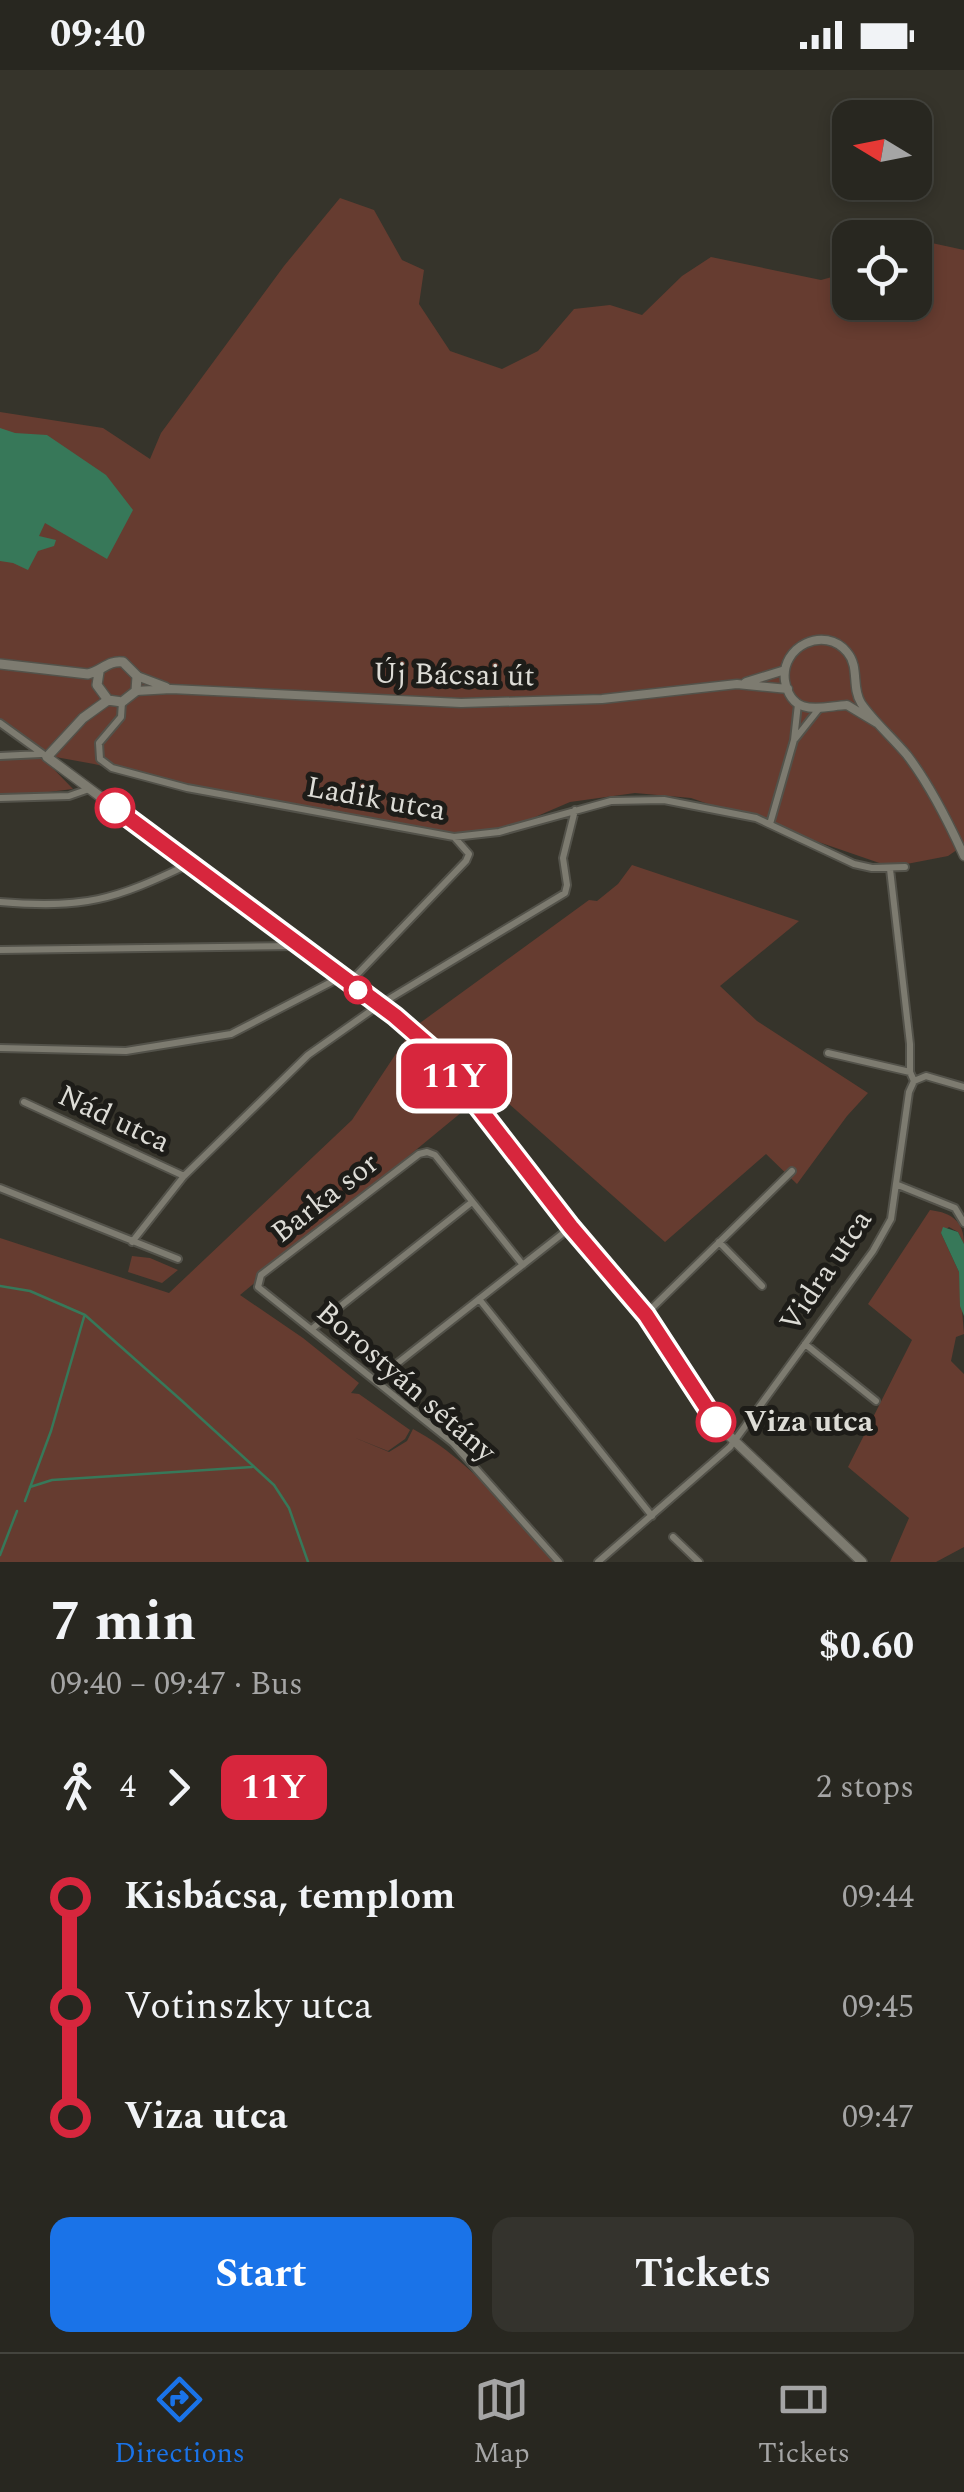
<!DOCTYPE html>
<meta charset="utf-8">
<style>
body{margin:0;font-family:Spectral,serif;background:#34332d;color:#f1f3f6;height:100vh;display:flex;flex-direction:column;font-size:38px;white-space:nowrap}
*{box-sizing:border-box;margin:0}
p{font-size:32px;color:#a5a5a5}
.icon{flex:none;width:55px;height:55px;fill:none;stroke:currentColor;stroke-width:2;stroke-linecap:round;stroke-linejoin:round}
.map{position:relative;height:1492px;overflow:hidden}
.details{display:flex;flex-direction:column;background:#282720;flex:1}
.details>*{flex:none}
.badge{padding:0 20px;border-radius:15px;font-size:35px;line-height:65px}
.needle{width:65px;rotate:280deg}
.fabs{position:absolute;left:832px;top:30px;display:grid;gap:20px}
.fabs a{display:grid;place-items:center;width:100px;height:100px;border-radius:20px;background:#282720;box-shadow:0 5px 15px #0003,0 0 0 2px #44443e;font-size:50px}
.map>.badge{position:absolute;translate:-50% -50%;box-shadow:0 0 0 5px #fff}
.legs{display:flex;align-items:center;gap:15px;height:110px;padding:0 50px;font-size:32px}
.legs p{margin-inline-start:auto}
.headline{display:flex;align-items:center;justify-content:space-between;height:170px;padding:0 50px}
h1{font-size:55px;font-weight:700;line-height:75px}
.button{display:flex;gap:20px;margin-top:auto;padding:20px 50px}
.button a{flex:1;height:115px;border-radius:20px;background:#1a73e8;color:#fff;font-size:40px;font-weight:700;line-height:115px;text-align:center}
.button a+a{background:#34332d;color:#f1f3f6}
ul{padding:0 50px;list-style:none}
li{display:flex;align-items:center;gap:35px;height:110px;font-size:38px}
li i{display:grid;place-items:center;width:15px;height:100%;margin:0 12px;background:currentColor}
li i::after{content:'';width:25px;height:25px;margin:-12px;border:8px solid;border-radius:50%;background:#282720}
li p{margin-inline-start:auto}
li:first-child i{background:linear-gradient(#0000 50%,currentColor 0)}
li:last-child i{background:linear-gradient(currentColor 50%,#0000 0)}
.status{display:flex;justify-content:space-between;align-items:center;height:70px;padding:0 50px;background:#282720;direction:ltr}
.status svg{height:28px;fill:currentColor}
.dock{display:flex;justify-content:space-around;align-items:center;height:140px;border-top:2px solid #44443e;background:#282720;font-size:28px;color:#a5a5a5}
.dock a{display:grid;justify-items:center;gap:5px}
.dock .selected{color:#1a73e8}
.map>svg:first-child{display:block}
.green{fill:#663c30}
.water{fill:#377859}
.lines{fill:none;stroke-linecap:round;stroke-linejoin:round}
.stream{stroke:#377859;stroke-width:2.5}
.minor-casing{stroke:#53524a;stroke-width:10}
.tertiary-casing{stroke:#53524a;stroke-width:11}
.secondary-casing{stroke:#53524a;stroke-width:12}
.minor{stroke:#7d7b70;stroke-width:6}
.tertiary{stroke:#7d7b70;stroke-width:8}
.secondary{stroke:#7d7b70;stroke-width:9}
.line-1-casing{stroke:#fff;stroke-width:22}
.line-1{stroke:#d7263d;stroke-width:15}
.stop-1-dot{fill:#fff;stroke:#d7263d;stroke-width:5}
.labels{text-anchor:middle;dominant-baseline:central;stroke-width:10;stroke-linejoin:round;paint-order:stroke}
.street-label{font-size:30px;fill:#dddcd6;stroke:#1d1c18}
.stop-label{font-size:30px;font-weight:bold;fill:#dddcd6;stroke:#1d1c18;text-anchor:start}
</style>
<div class="status"><b>09:40</b><svg viewBox="0 0 49 12"><path d="M0 12V9h3v3zM5 12V6h3v6zM10 12V3h3v9zM15 12V0h3v12zM26 1h20v11H26zM47 4h2v5h-2z"/></svg></div>
<div class="map">
<svg width="964" height="1492" viewBox="0 0 964 1492">
<rect width="100%" height="100%" fill="#36342b"/>
<path class="green" d="M340 128 374 140 402 190 424 200 419 234 450 281 502 299 538 281 574 239 610 235 642 245 682 206 711 187 821 210 850 202V232H915V177L918 170 964 180V775L948 786 891 797 691 728 635 723 570 732 512 757 455 767 403 762 257 734 94 694 39 684 73 719 0 728V684L35 682 0 655V342L103 358 150 389 161 363 284 196Z
M632 795 799 851 720 916 757 951 868 1023 847 1046 797 1114 766 1084 665 1172 491 1018 240 1225 303 1268 359 1313 351 1323 359 1324 410 1360 405 1369 388 1381 353 1367 389 1382 407 1371 413 1359C471 1390 512 1444 555 1492H0V1168L169 1223 352 1050 413 958 589 830 597 831 618 814Z
M930 1140C953 1143 964 1152 964 1174L958 1162 949 1157 941 1163 959 1202 964 1264 956 1267 951 1291 964 1304V1477L936 1492H890L909 1448 848 1397 912 1270 868 1234Z
M132 1186 150 1188 178 1200 162 1213 128 1202Z"/>
<path class="water" d="M0 358 15 363 47 365 106 405 133 440 107 489 45 453 39 466 56 470 54 476 38 481 28 500 13 493 0 491Z
M943 1157 958 1162 964 1174V1246L960 1236 959 1202 941 1163Z"/>
<g class="lines">
<path class="stream" d="M0 1216 30 1221 85 1245 181 1330 274 1415 289 1438 308 1492
M30 1417 52 1410 252 1397
M25 1431 51 1361 84 1247
M0 1485 17 1441"/>
<g class="minor-casing">
<path id="minor" d="M122 632 121 647 99 673 100 689 112 698 187 718 454 767 499 762 611 731 664 730 756 748 854 794 872 798 905 797
M0 653 47 687
M795 669 818 640
M0 686 41 684
M0 728 69 726 89 719
M770 754 794 670 798 634
M0 832C84 839 114 830 189 794
M0 880 298 876
M350 912 466 791 469 784 455 768
M0 978 126 981 231 964 341 907
M828 983 910 1002
M914 1011 926 1006 964 1017
M24 1032 184 1106
M898 1115 955 1138 964 1153
M0 1118 178 1189
M132 1172 184 1106 308 985 379 935 565 823 567 815 563 788 575 740
M719 1172 762 1216
M523 1195 435 1085 427 1082 419 1084 261 1205 258 1217 453 1373 559 1492
M479 1229 652 1446
M645 1245 792 1101
M313 1258 472 1132
M805 1274 876 1331
M376 1310 571 1157
M673 1467 699 1492
M598 1492 730 1377 873 1181 891 1149 909 1022 914 1011 910 1002V974L890 799"/>
</g>
<g class="tertiary-casing">
<path id="tertiary" d="M137 606 166 617
M746 612 785 600
M136 621 171 619 461 633 602 629 737 614 788 619
M877 653 847 635C823 636 792 649 785 611 780 576 825 555 847 582 860 597 851 617 861 633 874 652 892 667 907 685 930 715 948 751 964 786"/>
</g>
<g class="secondary-casing">
<path id="secondary" d="M0 594 88 604C102 601 108 590 123 592L137 606 136 621 122 632 108 630 97 615 99 602
M108 630 83 648 47 687 395 946 434 980 571 1157 645 1245 721 1358 862 1492"/>
</g>
<use href="#minor" class="minor"/>
<use href="#tertiary" class="tertiary"/>
<use href="#secondary" class="secondary"/>
</g>
<g class="lines">
<g class="line-1-casing">
<path id="line-1" d="M115 738 395 946 434 980 571 1157 646 1245 716 1352"/>
</g>
<use href="#line-1" class="line-1"/>
</g>
<g class="stop-1-dot">
<circle cx="115" cy="738" r="18"/>
<circle cx="358" cy="920" r="12"/>
<circle cx="716" cy="1352" r="18"/>
</g>
<g class="labels">
<g class="street-label">
<text transform="translate(454 605) rotate(1)">Új Bácsai út</text>
<text transform="translate(376 729) rotate(10)">Ladik utca</text>
<text transform="translate(114 1049) rotate(25)">Nád utca</text>
<text transform="translate(325 1128) rotate(-38)">Barka sor</text>
<text transform="translate(826 1201) rotate(-56)">Vidra utca</text>
<text transform="translate(406 1312) rotate(41)">Borostyán sétány</text>
</g>
<g class="stop-label">
<text x="744" y="1352">Viza utca</text>
</g>
</g>
</svg>
<div class="fabs">
<a><svg class="needle" viewBox="-14 -14 28 28"><path d="M0-13l5 13h-10z" fill="#e53935"/><path d="M0 13l5-13h-10z" fill="#a5a5a5"/></svg></a>
<a><svg class="icon" aria-label="locate" viewBox="0 0 24 24"><circle cx="12" cy="12" r="6"/><path d="M12 2v4M12 18v4M2 12h4M18 12h4"/></svg></a>
</div>
<b class="badge" style="left:454px;top:1006px;background:#d7263d;color:#fff">11Y</b>
</div>
<section class="details">
<div class="headline"><div><h1>7 min</h1><p>09:40 – 09:47 · Bus</p></div><b>$0.60</b></div>
<div class="legs"><svg class="icon" aria-label="walk" viewBox="0 0 24 24"><circle cx="13" cy="4" r="2"/><path d="M13 8l-2 6 4 7M11 14l-3 7M7 12l3-4h3l4 4"/></svg>4<svg class="icon" aria-label="forward" viewBox="0 0 24 24"><path d="M9 5l7 7-7 7"/></svg><b class="badge" style="background:#d7263d;color:#fff">11Y</b><p>2 stops</p></div>
<ul>
<li><i style="color:#d7263d"></i><b>Kisbácsa, templom</b><p>09:44</p></li>
<li><i style="color:#d7263d"></i><span>Votinszky utca</span><p>09:45</p></li>
<li><i style="color:#d7263d"></i><b>Viza utca</b><p>09:47</p></li>
</ul>
<div class="button"><a>Start</a><a>Tickets</a></div>
</section>
<nav class="dock">
<a class="selected"><svg class="icon" aria-label="directions" viewBox="0 0 24 24"><path d="M12 3l9 9-9 9-9-9zM9 14v-3h6M13 9l2 2-2 2"/></svg>Directions</a>
<a><svg class="icon" aria-label="map" viewBox="0 0 24 24"><path d="M3 6l6-2 6 2 6-2v14l-6 2-6-2-6 2zM9 4v14M15 6v14"/></svg>Map</a>
<a><svg class="icon" aria-label="tickets" viewBox="0 0 24 24"><path d="M3 7h18v10H3zM15 7v10"/></svg>Tickets</a>
</nav>
